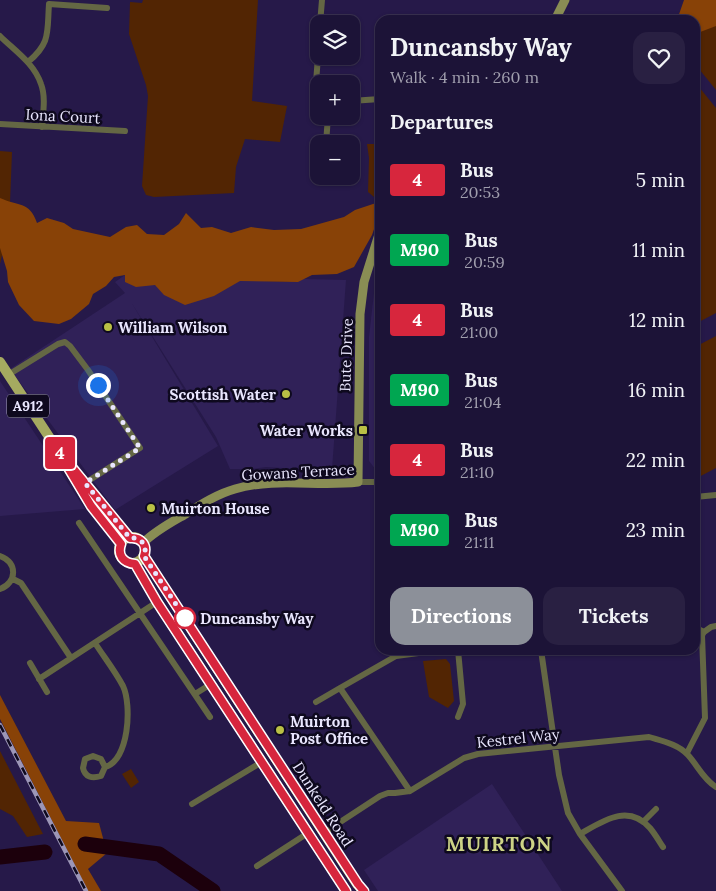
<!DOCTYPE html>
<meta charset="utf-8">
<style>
body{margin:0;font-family:Lora,serif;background:#292042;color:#f1f3f6;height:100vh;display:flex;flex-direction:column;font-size:19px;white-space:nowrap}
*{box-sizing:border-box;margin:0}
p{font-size:16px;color:#a09ead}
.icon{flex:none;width:28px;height:28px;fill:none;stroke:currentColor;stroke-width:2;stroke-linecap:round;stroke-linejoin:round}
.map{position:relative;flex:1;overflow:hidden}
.details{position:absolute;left:375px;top:15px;width:325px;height:640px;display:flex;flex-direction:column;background:#1c1337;border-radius:15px;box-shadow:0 1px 4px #0004,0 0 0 1px #3a3252}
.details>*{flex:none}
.badge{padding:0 10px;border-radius:4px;font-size:18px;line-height:32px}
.buttons{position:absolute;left:310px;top:15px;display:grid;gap:10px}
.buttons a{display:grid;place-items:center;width:50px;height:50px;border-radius:10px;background:#1c1337;box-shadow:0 1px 4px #0004,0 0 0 1px #3a3252;font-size:25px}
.you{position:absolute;width:25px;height:25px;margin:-12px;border:4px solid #fff;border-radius:50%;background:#1a73e8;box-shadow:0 0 0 8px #1a73e833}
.map>.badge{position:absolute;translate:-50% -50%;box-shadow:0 0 0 2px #fff}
h2{padding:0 15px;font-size:19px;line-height:45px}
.round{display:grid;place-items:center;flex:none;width:52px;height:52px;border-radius:15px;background:#292042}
.headline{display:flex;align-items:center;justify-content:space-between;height:85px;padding:0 15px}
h1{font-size:24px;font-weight:800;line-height:38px}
.primary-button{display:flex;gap:10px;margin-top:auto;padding:10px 15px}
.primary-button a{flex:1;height:58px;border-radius:15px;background:#8c9099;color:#fff;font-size:20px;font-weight:800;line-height:58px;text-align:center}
.primary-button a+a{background:#292042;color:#f1f3f6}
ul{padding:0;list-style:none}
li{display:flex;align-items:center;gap:15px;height:70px;padding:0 15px}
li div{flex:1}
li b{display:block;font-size:19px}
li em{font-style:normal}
li .badge{min-width:55px;font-weight:700;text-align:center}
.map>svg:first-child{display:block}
.built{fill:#302158}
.green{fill:#522503}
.forest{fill:#884207}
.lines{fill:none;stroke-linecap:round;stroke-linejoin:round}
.river{stroke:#1c000c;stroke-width:15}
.street{stroke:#646744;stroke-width:6}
.secondary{stroke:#898d54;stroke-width:9}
.primary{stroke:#a5aa60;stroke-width:10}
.rail-casing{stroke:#9c96b7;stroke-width:4.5}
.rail{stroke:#0e091e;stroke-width:2.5;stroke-dasharray:8;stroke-linecap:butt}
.line-casing{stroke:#fff;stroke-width:11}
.line{stroke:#d7263d;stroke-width:8}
.walk{stroke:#e9e6fe;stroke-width:5;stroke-dasharray:0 9}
.poi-dot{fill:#bac045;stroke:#0e091e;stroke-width:2}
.stop-dot{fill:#fff;stroke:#d7263d;stroke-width:2.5}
.labels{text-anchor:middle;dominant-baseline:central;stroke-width:5;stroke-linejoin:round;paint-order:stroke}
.shield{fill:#0e091e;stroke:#a7a4bb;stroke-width:1}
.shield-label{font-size:14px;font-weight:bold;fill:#e9e6fe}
.street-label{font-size:15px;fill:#e9e6fe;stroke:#0e091e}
.poi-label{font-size:15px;font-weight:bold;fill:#e9e6fe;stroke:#0e091e;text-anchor:start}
.stop-label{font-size:15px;font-weight:bold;fill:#e9e6fe;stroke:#0e091e;text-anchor:start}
.district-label{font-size:20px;font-weight:bold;letter-spacing:1px;fill:#cdd386;stroke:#0e091e}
</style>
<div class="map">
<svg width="716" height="891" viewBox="0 0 716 891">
<rect width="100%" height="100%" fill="#261949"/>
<path class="built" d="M380 266V475L369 461V337L375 284Z
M125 275 286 282 303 279 346 280 332 469 330 471 266 467 252 469H230L216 437 131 302 218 446 115 510 10 369 125 293 115 282Z
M0 381 85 509 0 516Z
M492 784 562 891H378L364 870Z"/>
<path class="green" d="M143 0H258L252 101 287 106 280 142 245 139 236 167 234 193 154 197 146 195 142 186 148 96 146 85 129 34 130 2 142 3Z
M716 19V90L695 64V26Z
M695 82 716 108V313L695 324Z
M367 144H380V202L368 192 369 158Z
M0 151 12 152 10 203 6 238 0 264Z
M716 336V468L695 479V347Z
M446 659 450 664 454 701 448 708 429 697 423 661Z
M0 751 43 834 27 837 13 816 0 809Z
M131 769 139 782 131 788 122 774Z"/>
<path class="forest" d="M684 0H716V26L695 34V20H677Z
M0 198C17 206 30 201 37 223L47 218 64 223 73 229 110 237 126 227 137 225 147 234 164 235 179 224 186 213 201 228 212 227 231 233 251 227 274 230 301 229 344 217 355 210 379 202 380 212 372 235 354 267 337 274 312 275 298 282 240 281 214 296 185 305 164 295 155 285 136 287 125 282V275L114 277 106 286 93 294 89 304 71 319 59 324 34 321 19 305 8 282 7 271 0 248Z
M0 695 66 821 99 823 107 853 88 869 101 891H88L0 719Z"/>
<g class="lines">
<path class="river" d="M85 844 159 854 213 891
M0 857 45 852"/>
<path class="street" d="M320 24 322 0
M0 36C14 50 34 63 41 84 46 97 43 113 42 127
M319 43 315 96 319 98
M28 62C51 43 47 32 49 4L107 8
M351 101 380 99
M0 124 125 131
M326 144 328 116
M313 155H319
M8 375 58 344 65 342 70 346 88 370 140 448 85 483
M358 482H380
M695 497 716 495
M380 506V529
M79 523 210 717
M0 556C18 562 17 583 0 589
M13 579 21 583 71 658
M695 627 704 632
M704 632 711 627 716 626
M95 643C104 657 115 671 123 686 132 705 129 761 105 767L101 776C92 779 85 777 83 768L85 759 93 756 101 759 105 767
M541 650 559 775 568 813 580 834 622 891
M30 663 47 692
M39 679 157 602
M195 694 211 684
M316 702 340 688
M458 717 463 704 458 650
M687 753 705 718 702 635 704 632
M410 791 340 688 396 656 441 650
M192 804 262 762
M643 822 656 809
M325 832 380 796 388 793H395L410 791 464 758 478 754 649 737C662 741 678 744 688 755 698 766 703 779 716 787
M580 834C603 821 628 803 650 828 655 834 659 841 663 847
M257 866 308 833"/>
<path class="secondary" d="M555 20 565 0
M143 543C155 531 170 523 184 515 200 505 217 494 235 489 275 477 318 487 358 482L360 314 364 282 380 231"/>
<path class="primary" d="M0 362 57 449 91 506 121 544
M80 477 130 538
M119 550a13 13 0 1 1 26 0a13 13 0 1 1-26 0Z
M144 556 357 884 364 891
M135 564 157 602 346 891"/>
<g class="rail-casing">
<path id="rail" d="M0 725 86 891"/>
</g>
<use href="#rail" class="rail"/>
</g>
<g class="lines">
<g class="line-casing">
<path id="line" d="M346 891 157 602 135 564C123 563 117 555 121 544L91 506 57 449 130 538C141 537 148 545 144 556L358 884 364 891"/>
</g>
<use href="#line" class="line"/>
<path class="walk" d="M98 385 140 448 85 483 130 538C141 537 148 545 144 556L187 621 185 618"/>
</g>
<g class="poi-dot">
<circle cx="108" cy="327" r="5"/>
<circle cx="286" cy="394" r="5"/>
<rect x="358" y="425" width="10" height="10" rx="2.5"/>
<circle cx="151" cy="508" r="5"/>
<circle cx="280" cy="730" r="5"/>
</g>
<circle class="stop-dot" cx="185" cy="618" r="10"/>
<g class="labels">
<rect class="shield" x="7" y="394.5" width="42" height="23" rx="4"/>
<g class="shield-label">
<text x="28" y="406">A912</text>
</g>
<g class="street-label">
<text transform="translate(63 116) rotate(3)">Iona Court</text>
<text transform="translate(346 355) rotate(-88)">Bute Drive</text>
<text transform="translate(298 472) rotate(-3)">Gowans Terrace</text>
<text transform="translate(518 738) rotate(-6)">Kestrel Way</text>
<text transform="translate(323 804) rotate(57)">Dunkeld Road</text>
</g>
<g class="poi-label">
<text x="118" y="327">William Wilson</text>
<text x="276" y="394" text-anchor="end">Scottish Water</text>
<text x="353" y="430" text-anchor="end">Water Works</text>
<text x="161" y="508">Muirton House</text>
<text x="290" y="721">Muirton<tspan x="290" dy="17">Post Office</tspan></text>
</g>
<g class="stop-label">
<text x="200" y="618">Duncansby Way</text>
</g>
<g class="district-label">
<text x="499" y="843">MUIRTON</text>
</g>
</g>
</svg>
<div class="buttons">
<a><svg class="icon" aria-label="layers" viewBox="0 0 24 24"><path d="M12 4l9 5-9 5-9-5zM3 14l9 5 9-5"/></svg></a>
<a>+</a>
<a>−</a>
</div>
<div class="you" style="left:98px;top:385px"></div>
<b class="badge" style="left:60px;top:453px;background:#d7263d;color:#fff">4</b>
<section class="details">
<div class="headline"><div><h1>Duncansby Way</h1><p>Walk · 4 min · 260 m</p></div><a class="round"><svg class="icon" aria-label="heart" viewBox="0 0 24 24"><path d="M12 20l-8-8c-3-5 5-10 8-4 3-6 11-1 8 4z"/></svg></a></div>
<h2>Departures</h2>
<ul>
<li><span class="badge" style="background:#d7263d;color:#fff">4</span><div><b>Bus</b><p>20:53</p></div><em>5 min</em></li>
<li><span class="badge" style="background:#00a651;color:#fff">M90</span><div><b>Bus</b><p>20:59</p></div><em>11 min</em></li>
<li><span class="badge" style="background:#d7263d;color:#fff">4</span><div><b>Bus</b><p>21:00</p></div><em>12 min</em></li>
<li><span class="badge" style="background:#00a651;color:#fff">M90</span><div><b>Bus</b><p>21:04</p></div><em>16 min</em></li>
<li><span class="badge" style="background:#d7263d;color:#fff">4</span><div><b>Bus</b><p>21:10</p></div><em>22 min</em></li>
<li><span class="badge" style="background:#00a651;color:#fff">M90</span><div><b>Bus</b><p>21:11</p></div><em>23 min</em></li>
</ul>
<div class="primary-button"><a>Directions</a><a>Tickets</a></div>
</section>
</div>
